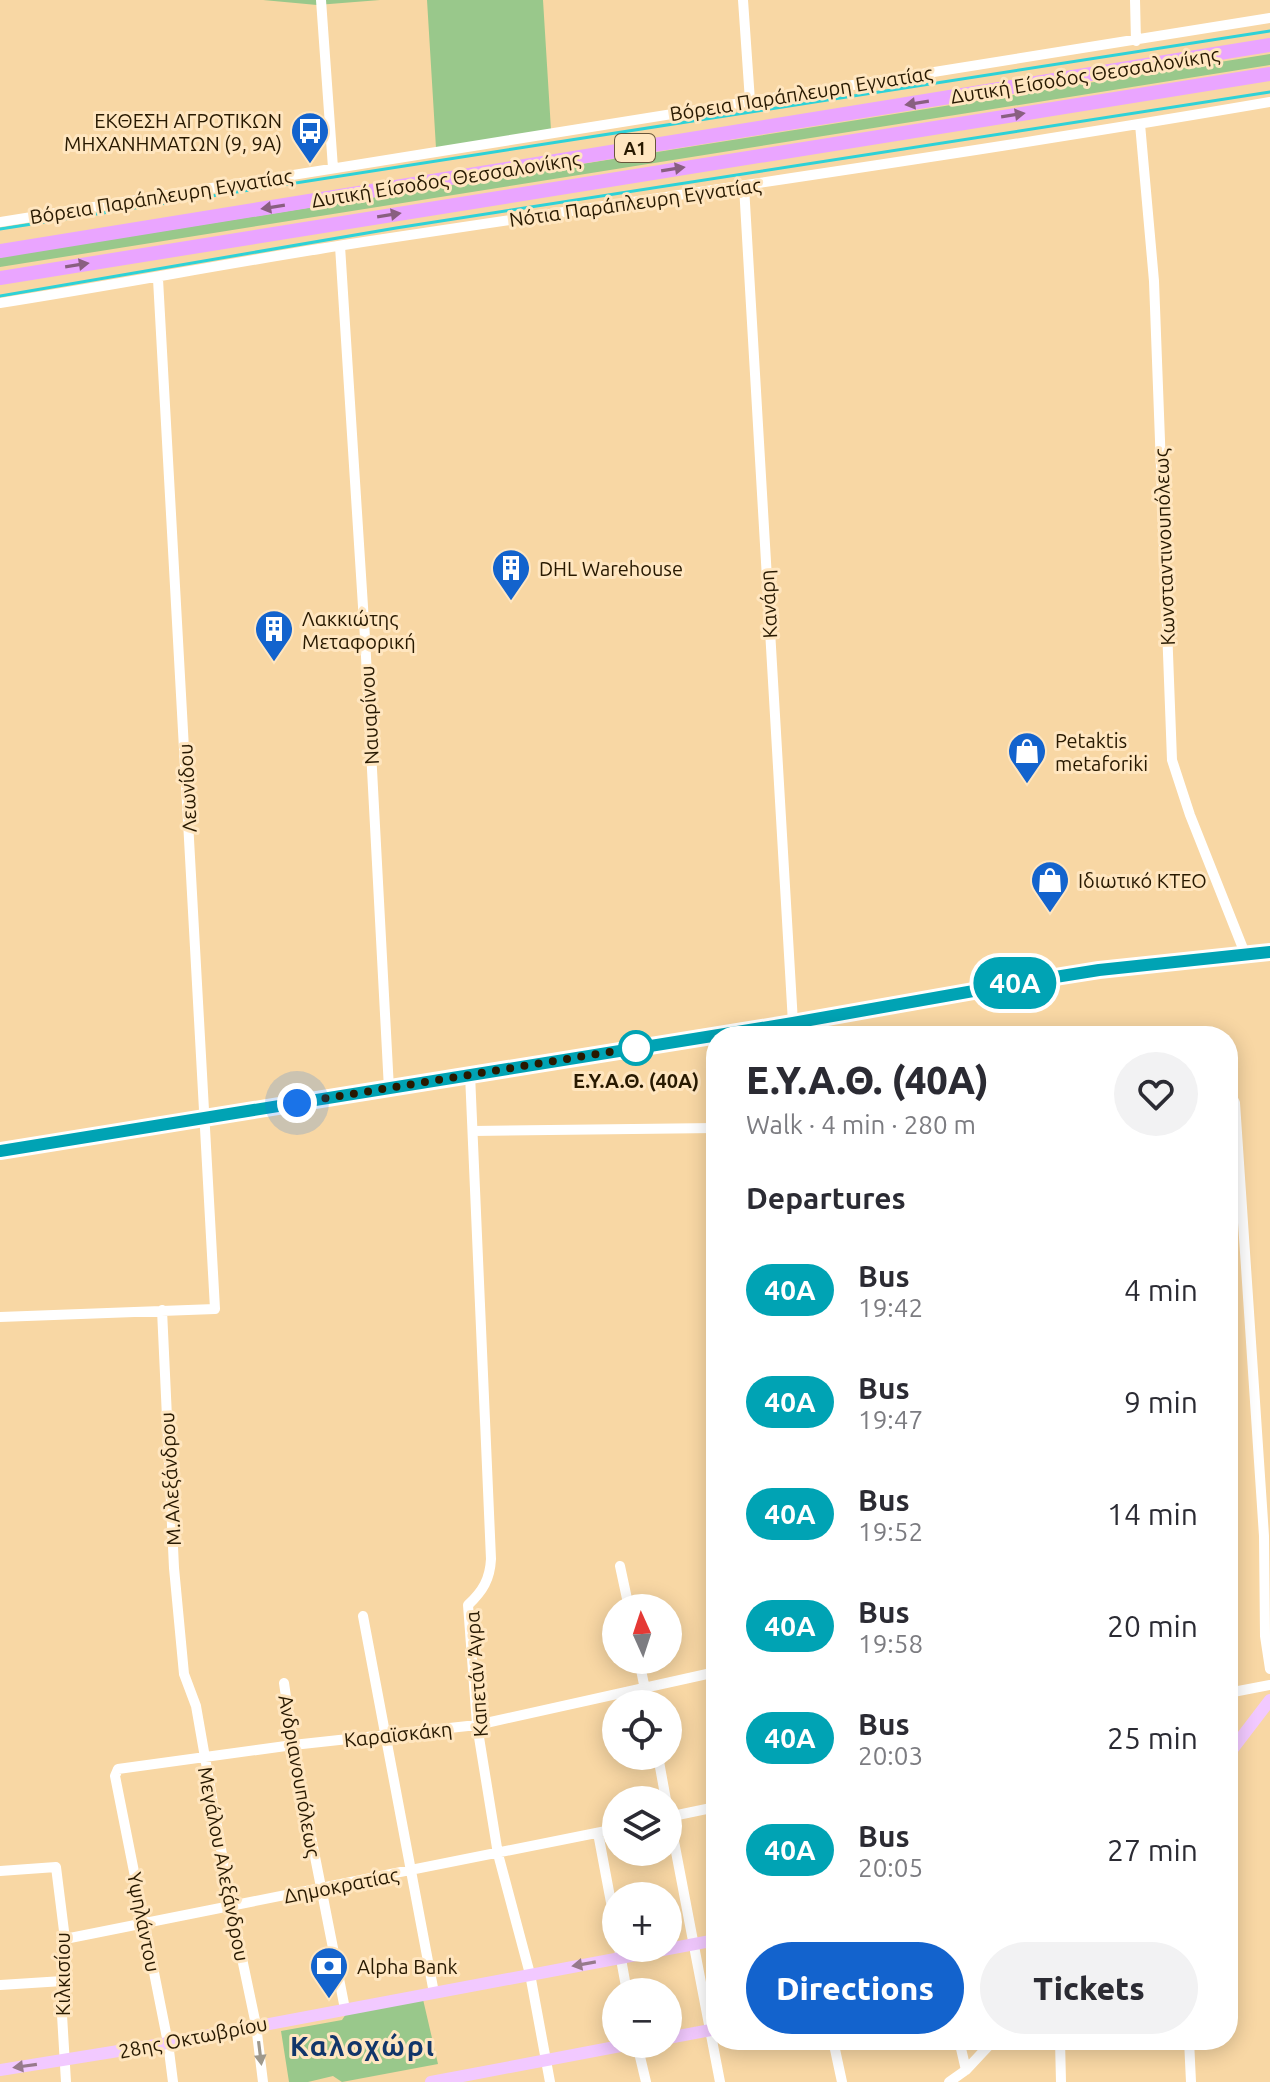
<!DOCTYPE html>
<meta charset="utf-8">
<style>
body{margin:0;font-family:Ubuntu,sans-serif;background:#f2f2f3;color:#2b2b33;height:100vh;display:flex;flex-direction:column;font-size:30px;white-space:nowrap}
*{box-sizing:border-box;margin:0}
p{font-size:26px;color:#7c7c81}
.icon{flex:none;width:44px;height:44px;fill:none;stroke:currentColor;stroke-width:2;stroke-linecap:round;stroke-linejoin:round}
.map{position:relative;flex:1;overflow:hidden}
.drawer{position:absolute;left:706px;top:1026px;width:532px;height:1024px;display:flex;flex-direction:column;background:#fff;border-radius:32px;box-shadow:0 4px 20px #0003}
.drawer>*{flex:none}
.badge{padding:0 16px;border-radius:26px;font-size:28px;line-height:52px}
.needle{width:52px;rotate:357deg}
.tools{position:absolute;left:602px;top:1594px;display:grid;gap:16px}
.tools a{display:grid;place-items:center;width:80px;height:80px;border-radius:50%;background:#fff;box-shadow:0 4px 20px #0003;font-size:40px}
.you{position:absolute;width:40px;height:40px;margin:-20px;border:6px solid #fff;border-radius:50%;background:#1a73e8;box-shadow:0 0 0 12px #1a73e833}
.map>.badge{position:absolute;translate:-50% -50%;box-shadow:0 0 0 4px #fff}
h2{padding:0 40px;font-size:30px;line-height:72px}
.round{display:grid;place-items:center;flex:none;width:84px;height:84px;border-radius:42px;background:#f2f2f3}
.head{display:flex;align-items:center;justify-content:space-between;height:136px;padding:0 40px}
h1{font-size:38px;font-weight:800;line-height:60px}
.action{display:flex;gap:16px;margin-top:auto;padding:16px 40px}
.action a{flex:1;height:92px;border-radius:48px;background:#1363cd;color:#fff;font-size:32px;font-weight:800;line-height:92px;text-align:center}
.action a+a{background:#f2f2f3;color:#2b2b33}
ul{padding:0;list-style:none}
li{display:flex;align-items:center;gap:24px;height:112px;padding:0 40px}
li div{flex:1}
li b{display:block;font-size:30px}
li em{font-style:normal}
li .badge{min-width:88px;font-weight:700;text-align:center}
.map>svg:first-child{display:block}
.green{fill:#99c88b}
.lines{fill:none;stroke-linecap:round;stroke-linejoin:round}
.stream{stroke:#2ed2d7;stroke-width:3}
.minor{stroke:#fff;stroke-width:10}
.major{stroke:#f2c9ff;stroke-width:12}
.highway{stroke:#eaa5ff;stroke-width:14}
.oneway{fill:#895f80}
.oneway2{fill:#977a8c}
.oneway3{fill:#9e988c}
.line-casing{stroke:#fff;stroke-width:18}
.line{stroke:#00a3b4;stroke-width:12}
.walk{stroke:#281900;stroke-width:8;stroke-dasharray:0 14.4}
.stop-dot{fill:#fff;stroke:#00a3b4;stroke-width:4}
.labels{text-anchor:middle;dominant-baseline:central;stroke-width:6;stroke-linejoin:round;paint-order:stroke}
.shield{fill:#ffe6c0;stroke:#68563a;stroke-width:2}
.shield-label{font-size:18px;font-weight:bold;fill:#281900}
.street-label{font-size:20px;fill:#281900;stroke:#ffe6c0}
.poi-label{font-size:20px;fill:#281900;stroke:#ffe6c0;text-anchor:start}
.stop-label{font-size:20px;font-weight:bold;fill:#281900;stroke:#ffe6c0}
.district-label{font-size:28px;font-weight:bold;letter-spacing:2px;fill:#12366a;stroke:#ffe6c0}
</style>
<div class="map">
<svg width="1270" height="2082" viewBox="0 0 1270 2082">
<rect width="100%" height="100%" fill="#f8d7a4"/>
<path class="green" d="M263 0H380L317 5Z
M427 0H543L551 130 436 148Z
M1270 54V65L0 267V257Z
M422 1995 438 2064 342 2082 333 2076 308 2082H289L281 2031 342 2020 348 2011Z"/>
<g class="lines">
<path class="stream" d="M0 229 1270 31
M0 296 396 228 1270 92"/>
<path class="minor" d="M321 0 333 168
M743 0 750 101
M1135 0 1136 41
M1140 124 1154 281 1172 760 1190 815 1246 956
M744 186 793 1023
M0 222 1270 18
M340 246 365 638 389 1089
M0 303C115 285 229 263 344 245 653 198 962 155 1270 102
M470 1074 491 1559C490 1579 483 1591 468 1605L477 1725 498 1854 530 1974 550 2082
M1228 1097 1233 1099 1235 1103 1264 1536 1265 1636 1270 1669
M473 1131 716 1128
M0 1151 793 1023 1024 982 1099 970 1270 952
M162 1310 174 1568 184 1674 196 1706 231 1906 256 2025 263 2082
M0 1317 215 1309 158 279
M620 1566 629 1608
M363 1616 434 1993
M639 1660 648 1704
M284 1683 293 1745 345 2009
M1228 1693 1270 1685
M658 1756 666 1800
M668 1810 720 2082
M668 1817 716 1807
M598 1833 616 1929
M0 1871 56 1867 65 1939 66 1965 61 1998 66 2082
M65 1939 616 1829
M619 1948 627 1992
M0 1985 63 1981
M833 2040 842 2082
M959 2040 966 2070
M1060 2040 1061 2082
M1189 2040 1191 2082
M637 2044 646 2082
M173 2082 168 2043 115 1776 118 1769 293 1745 477 1725 716 1672
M949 2082 966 2070 994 2040"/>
<path class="major" d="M1228 1755 1270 1700
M668 2038 716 2029
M0 2070 168 2043 716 1940
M431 2082 631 2044"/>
<path class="highway" d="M0 251 1270 45
M0 278 1270 74"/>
</g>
<defs><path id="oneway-solid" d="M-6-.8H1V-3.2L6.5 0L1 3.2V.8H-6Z" transform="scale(2)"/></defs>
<g class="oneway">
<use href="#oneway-solid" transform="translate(917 103) rotate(171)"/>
<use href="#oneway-solid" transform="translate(1013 115) rotate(-9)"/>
<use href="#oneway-solid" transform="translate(673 169) rotate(-9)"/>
<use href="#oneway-solid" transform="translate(273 207) rotate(171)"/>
<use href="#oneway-solid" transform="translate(389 215) rotate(-9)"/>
<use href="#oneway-solid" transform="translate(77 265) rotate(-9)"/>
</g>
<g class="oneway2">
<use href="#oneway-solid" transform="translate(584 1964) rotate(170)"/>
<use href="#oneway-solid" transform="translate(25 2066) rotate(172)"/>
</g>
<use class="oneway3" href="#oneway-solid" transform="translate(260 2053) rotate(83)"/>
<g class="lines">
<g class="line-casing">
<path id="line" d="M0 1151 793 1023 1024 982 1099 970 1270 952"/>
</g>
<use href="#line" class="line"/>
<path class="walk" d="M297 1103 646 1046 636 1048"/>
</g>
<defs>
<g id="bus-pin" transform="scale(2)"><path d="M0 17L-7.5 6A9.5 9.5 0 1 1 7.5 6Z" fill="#1363cd" stroke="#ffe6c0"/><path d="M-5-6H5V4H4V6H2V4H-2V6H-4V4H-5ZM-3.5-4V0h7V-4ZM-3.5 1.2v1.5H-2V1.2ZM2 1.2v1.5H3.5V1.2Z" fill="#fff"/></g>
<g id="building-pin" transform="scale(2)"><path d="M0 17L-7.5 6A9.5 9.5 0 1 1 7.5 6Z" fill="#1363cd" stroke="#ffe6c0"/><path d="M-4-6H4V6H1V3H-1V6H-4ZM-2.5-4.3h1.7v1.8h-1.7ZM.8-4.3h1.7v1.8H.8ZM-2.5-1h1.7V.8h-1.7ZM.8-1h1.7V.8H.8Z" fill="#fff"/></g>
<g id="shop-pin" transform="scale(2)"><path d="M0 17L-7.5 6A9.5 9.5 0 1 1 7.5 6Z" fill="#1363cd" stroke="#ffe6c0"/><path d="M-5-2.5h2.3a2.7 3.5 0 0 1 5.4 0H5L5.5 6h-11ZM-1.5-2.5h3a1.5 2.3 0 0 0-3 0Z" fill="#fff"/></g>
<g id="bank-pin" transform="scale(2)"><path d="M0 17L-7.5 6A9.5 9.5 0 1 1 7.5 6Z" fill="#1363cd" stroke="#ffe6c0"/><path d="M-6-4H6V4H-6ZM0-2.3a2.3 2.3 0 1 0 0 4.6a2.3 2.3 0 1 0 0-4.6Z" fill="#fff"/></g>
</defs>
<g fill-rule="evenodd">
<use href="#bus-pin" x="310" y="131"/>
<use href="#building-pin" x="511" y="568"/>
<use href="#building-pin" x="274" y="629"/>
<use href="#shop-pin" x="1027" y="751"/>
<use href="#shop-pin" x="1050" y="880"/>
<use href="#bank-pin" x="329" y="1966"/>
</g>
<circle class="stop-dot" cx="636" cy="1048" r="16"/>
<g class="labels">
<rect class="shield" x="615" y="134" width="40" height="28" rx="6"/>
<g class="shield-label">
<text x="635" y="148">Α1</text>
</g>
<g class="street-label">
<text transform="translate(1085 75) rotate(-9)">Δυτική Είσοδος Θεσσαλονίκης</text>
<text transform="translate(801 93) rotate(-9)">Βόρεια Παράπλευρη Εγνατίας</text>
<text transform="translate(446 179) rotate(-9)">Δυτική Είσοδος Θεσσαλονίκης</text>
<text transform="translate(161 196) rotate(-9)">Βόρεια Παράπλευρη Εγνατίας</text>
<text transform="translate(635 202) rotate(-8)">Νότια Παράπλευρη Εγνατίας</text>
<text transform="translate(1164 547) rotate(-92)">Κωνσταντινουπόλεως</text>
<text transform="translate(768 604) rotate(-93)">Κανάρη</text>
<text transform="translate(369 715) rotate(-93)">Ναυαρίνου</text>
<text transform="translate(187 788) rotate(-93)">Λεωνίδου</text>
<text transform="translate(170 1479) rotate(-93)">Μ.Αλεξάνδρου</text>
<text transform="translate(476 1674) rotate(-94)">Καπετάν Άγρα</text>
<text transform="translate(398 1734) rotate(-6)">Καραϊσκάκη</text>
<text transform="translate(300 1776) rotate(80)">Ανδριανουπόλεως</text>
<text transform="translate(224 1864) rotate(79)">Μεγάλου Αλεξάνδρου</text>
<text transform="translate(341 1885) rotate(-11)">Δημοκρατίας</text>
<text transform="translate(144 1922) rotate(79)">Υψηλάντου</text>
<text transform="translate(62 1974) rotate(-90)">Κιλκισίου</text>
<text transform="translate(193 2037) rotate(-11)">28ης Οκτωβρίου</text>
</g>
<g class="poi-label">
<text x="282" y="120" text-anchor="end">ΕΚΘΕΣΗ ΑΓΡΟΤΙΚΩΝ<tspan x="282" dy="23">ΜΗΧΑΝΗΜΑΤΩΝ (9, 9Α)</tspan></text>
<text x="539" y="568">DHL Warehouse</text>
<text x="302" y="618">Λακκιώτης<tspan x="302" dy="23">Μεταφορική</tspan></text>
<text x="1055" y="740">Petaktis<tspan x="1055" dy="23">metaforiki</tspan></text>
<text x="1078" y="880">Ιδιωτικό ΚΤΕΟ</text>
<text x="357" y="1966">Alpha Bank</text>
</g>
<g class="stop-label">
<text x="636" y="1080">Ε.Υ.Α.Θ. (40Α)</text>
</g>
<g class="district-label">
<text x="363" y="2045">Καλοχώρι</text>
</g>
</g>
</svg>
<div class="tools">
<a><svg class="needle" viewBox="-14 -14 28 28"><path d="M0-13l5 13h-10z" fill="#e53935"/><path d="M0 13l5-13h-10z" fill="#7c7c81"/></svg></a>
<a><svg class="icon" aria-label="locate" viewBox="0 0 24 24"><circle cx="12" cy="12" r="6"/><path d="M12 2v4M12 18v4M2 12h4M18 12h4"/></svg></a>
<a><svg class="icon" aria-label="layers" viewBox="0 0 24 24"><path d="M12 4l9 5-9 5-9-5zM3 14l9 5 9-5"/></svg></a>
<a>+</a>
<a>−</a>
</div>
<div class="you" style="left:297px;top:1103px"></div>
<b class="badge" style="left:1015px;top:983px;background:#00a3b4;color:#fff">40Α</b>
<section class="drawer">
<div class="head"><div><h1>Ε.Υ.Α.Θ. (40Α)</h1><p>Walk · 4 min · 280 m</p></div><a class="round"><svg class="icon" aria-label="heart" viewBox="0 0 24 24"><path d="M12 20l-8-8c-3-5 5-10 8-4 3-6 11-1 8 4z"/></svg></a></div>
<h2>Departures</h2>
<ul>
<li><span class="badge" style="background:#00a3b4;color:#fff">40Α</span><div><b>Bus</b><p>19:42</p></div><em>4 min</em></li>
<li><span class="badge" style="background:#00a3b4;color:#fff">40Α</span><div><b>Bus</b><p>19:47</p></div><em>9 min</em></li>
<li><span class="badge" style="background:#00a3b4;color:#fff">40Α</span><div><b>Bus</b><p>19:52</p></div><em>14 min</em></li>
<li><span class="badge" style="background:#00a3b4;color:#fff">40Α</span><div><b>Bus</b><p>19:58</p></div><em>20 min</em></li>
<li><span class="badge" style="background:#00a3b4;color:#fff">40Α</span><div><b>Bus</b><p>20:03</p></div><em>25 min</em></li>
<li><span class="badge" style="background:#00a3b4;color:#fff">40Α</span><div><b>Bus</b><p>20:05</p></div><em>27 min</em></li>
</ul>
<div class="action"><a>Directions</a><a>Tickets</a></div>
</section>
</div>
